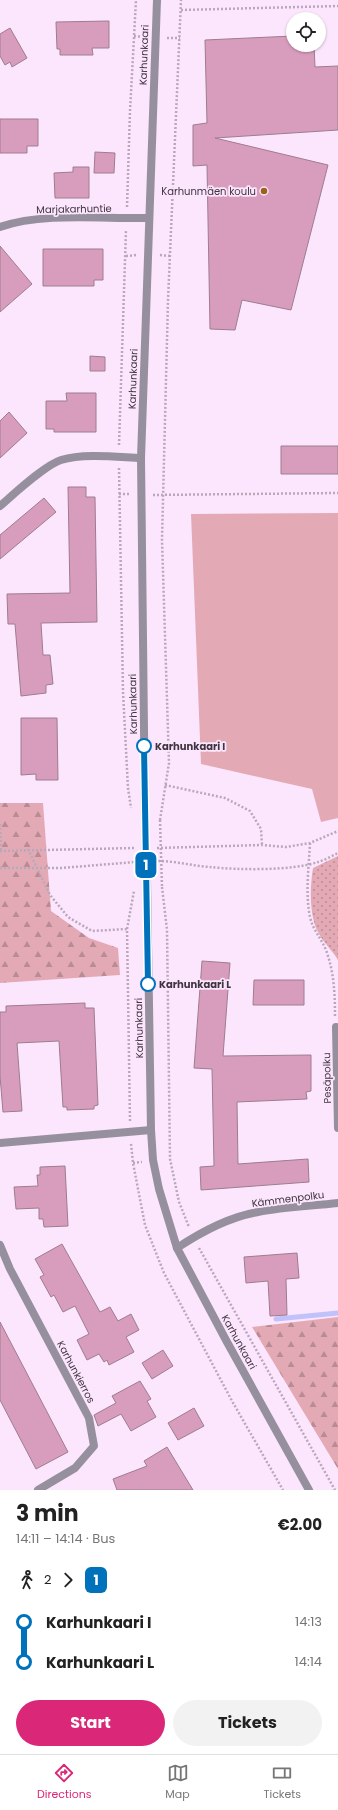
<!DOCTYPE html>
<meta charset="utf-8">
<style>
body{margin:0;font-family:Poppins,sans-serif;background:#f2f2f2;color:#222;height:100vh;display:flex;flex-direction:column;font-size:15px;white-space:nowrap}
*{box-sizing:border-box;margin:0}
p{font-size:13px;color:#767676}
.icon{flex:none;width:22px;height:22px;fill:none;stroke:currentColor;stroke-width:2;stroke-linecap:round;stroke-linejoin:round}
.map{position:relative;height:1490px;overflow:hidden}
.panel{display:flex;flex-direction:column;background:#fff;flex:1}
.panel>*{flex:none}
.badge{padding:0 8px;border-radius:6px;font-size:14px;line-height:26px}
.controls{position:absolute;left:286px;top:12px;display:grid;gap:8px}
.controls a{display:grid;place-items:center;width:40px;height:40px;border-radius:50%;background:#fff;box-shadow:0 1px 3px #0004;font-size:20px}
.map>.badge{position:absolute;translate:-50% -50%;box-shadow:0 0 0 2px #fff}
.legs{display:flex;align-items:center;gap:6px;height:44px;padding:0 16px;font-size:13px}
.legs p{margin-inline-start:auto}
.headline{display:flex;align-items:center;justify-content:space-between;height:68px;padding:0 16px}
h1{font-size:22px;font-weight:700;line-height:30px}
.action{display:flex;gap:8px;margin-top:auto;padding:8px 16px}
.action a{flex:1;height:46px;border-radius:24px;background:#db2777;color:#fff;font-size:16px;font-weight:700;line-height:46px;text-align:center}
.action a+a{background:#f2f2f2;color:#222}
ul{padding:0 16px;list-style:none}
li{display:flex;align-items:center;gap:14px;height:40px;font-size:15px}
li i{display:grid;place-items:center;width:6px;height:100%;margin:0 5px;background:currentColor}
li i::after{content:'';width:10px;height:10px;margin:-5px;border:3px solid;border-radius:50%;background:#fff}
li p{margin-inline-start:auto}
li:first-child i{background:linear-gradient(#0000 50%,currentColor 0)}
li:last-child i{background:linear-gradient(currentColor 50%,#0000 0)}
.tab-bar{display:flex;justify-content:space-around;align-items:center;height:56px;border-top:1px solid #e0e0e0;background:#fff;font-size:11px;color:#767676}
.tab-bar a{display:grid;justify-items:center;gap:2px}
.tab-bar .current{color:#db2777}
.map>svg:first-child{display:block}
.green{fill:#e3aab5}
.forest{fill:url(#forest-firs)}
.park{fill:url(#park-dots)}
.lines{fill:none;stroke-linecap:round;stroke-linejoin:round}
.stream{stroke:#c1c2fc;stroke-width:5}
.building{fill:#d89dbd;stroke:#9e7c8e}
.path{stroke:#b9a7ba;stroke-width:2.5;stroke-dasharray:2 2;stroke-linecap:butt}
.minor{stroke:#96909e;stroke-width:8}
.tertiary{stroke:#96909e;stroke-width:8}
.path-bridge{stroke:#b9a7ba;stroke-width:2.5;stroke-dasharray:2 2;stroke-linecap:butt}
.tertiary-bridge{stroke:#96909e;stroke-width:8}
.line-1-casing{stroke:#fff;stroke-width:9}
.line-1{stroke:#0072bc;stroke-width:6}
.poi-dot{fill:#9a621d;stroke:#fce6fd;stroke-width:1.5}
.stop-1-dot{fill:#fff;stroke:#0072bc;stroke-width:2}
.labels{text-anchor:middle;dominant-baseline:central;stroke-width:3.5;stroke-linejoin:round;paint-order:stroke}
.street-label{font-size:10px;fill:#3f343f;stroke:#fce6fd}
.poi-label{font-size:10px;fill:#3f343f;stroke:#fce6fd;text-anchor:end}
.stop-label{font-size:10px;font-weight:bold;fill:#3f343f;stroke:#fce6fd;text-anchor:start}
</style>
<div class="map">
<svg width="338" height="1490" viewBox="0 0 338 1490">
<defs>
<pattern id="forest-firs" width="22" height="20" patternUnits="userSpaceOnUse"><rect width="22" height="20" fill="#e3aab5"/><path d="M5 1l3.5 6h-7zM16 11l3.5 6h-7z" fill="#b98b95"/></pattern>
<pattern id="park-dots" width="8" height="8" patternUnits="userSpaceOnUse"><rect width="8" height="8" fill="#e3aab5"/><path d="M2 2h.1M6 6h.1" fill="none" stroke="#b98b95" stroke-width="1.8" stroke-linecap="round"/></pattern>
</defs>
<rect width="100%" height="100%" fill="#fce6fd"/>
<path class="green" d="M338 513V818L321 822 312 789 201 764 191 514Z"/>
<path class="forest" d="M0 803H43L51 911 89 938 118 948 120 975 0 983Z
M338 1317V1469L252 1327Z"/>
<path class="park" d="M338 856V960C332 950 323 942 318 932 309 915 310 886 313 868Z"/>
<g class="lines">
<path class="stream" d="M276 1319 338 1313"/>
</g>
<path class="building" d="M109 21V48H92L93 55H60V49H57L56 22Z
M10 28 27 58 12 67 10 62 5 65 0 56V34Z
M293 36V45H314L315 67 338 66V130L215 138 328 165 291 310 242 300 235 330 210 329 207 165 193 166V125L207 123 205 40Z
M0 119H38V146H27V153H0Z
M95 152 115 153 114 173H94Z
M73 167H89V198H55L54 173 73 172Z
M0 246 32 284 0 312Z
M43 249H103V280H94V286H43Z
M90 356 105 357V371H90Z
M66 393H96V432H54V429H46V401H67Z
M9 412 27 433 0 458V421Z
M281 446H338V474H281Z
M68 487H86V497H95L97 622 41 623 43 655H50L53 684 46 685V693L21 696 15 624H8L7 594 70 593Z
M44 498 56 512 0 559V535Z
M21 718H57L58 780H36V774L21 775Z
M202 961 230 963 223 1056 311 1055V1091L306 1092 307 1099 237 1102 238 1164 308 1159 309 1182 201 1190 200 1167 214 1166 212 1069 194 1068Z
M254 980H304V1005H253Z
M85 1003V1008H94L98 1105 94 1106V1109L67 1110V1107H63L59 1041 17 1043 22 1111 3 1112 0 1076V1012H6V1006Z
M65 1166 68 1226 44 1227 43 1219H39V1208L16 1209 14 1187 38 1186 37 1175H40V1167Z
M62 1244 100 1312 110 1307 118 1321 131 1314 139 1330 126 1337 134 1352 109 1365 107 1360 104 1362 99 1354 87 1360 77 1340 89 1334 75 1306 63 1312 54 1295 51 1297 40 1277 44 1275 35 1259Z
M297 1253 299 1278 286 1279 287 1315 270 1316 268 1281 246 1283 244 1257Z
M0 1322 68 1452 36 1469 0 1400Z
M163 1350 173 1366 152 1379 142 1363Z
M140 1381 151 1399 147 1401 156 1417 131 1431 121 1414 98 1426 94 1415 116 1403 112 1396Z
M194 1408 204 1426 178 1440 168 1423Z
M167 1447 193 1490H117L113 1479 147 1466 144 1461Z"/>
<g class="lines">
<path class="path" d="M181 10 338 6
M134 36 144 37
M167 38H180
M127 207 130 111 136 0
M160 255 170 256
M126 256 137 255
M119 445 126 230
M119 468 123 692 128 788 131 808
M119 494H130
M153 495 338 493
M165 785 225 798 250 811 261 829 262 845
M160 820 169 763 162 540 168 300 181 0
M0 824 1 851
M310 843C309 866 305 893 310 917 313 930 321 938 326 950 334 972 335 993 335 1017
M157 848 262 845 286 847 310 843 338 831
M28 849 50 895 68 917 92 931 127 929
M0 851 134 848
M158 861C176 861 193 866 210 867 238 870 292 871 318 862 325 860 332 856 338 853
M0 868H61L135 862
M162 887 167 930 170 1159 179 1202 189 1227
M130 1121 127 929 134 891
M131 1144 133 1163 145 1225 164 1273 232 1401 283 1490
M133 1163 142 1162
M199 1248 335 1490"/>
<path class="minor" d="M0 227C43 212 102 219 148 218
M0 506C14 494 45 465 61 460 84 453 117 457 141 458
M336 1027 338 1128
M0 1143 151 1130
M0 1245 10 1269 89 1418 94 1446 75 1468 38 1490
M177 1248C201 1232 229 1217 258 1212 284 1207 312 1206 338 1203"/>
<path class="tertiary" d="M145 819 141 458 157 0
M147 879 151 1130 153 1160 159 1189 177 1248 227 1342 309 1490"/>
<path class="path-bridge" d="M160 820 162 887"/>
<path class="tertiary-bridge" d="M145 819 147 879"/>
</g>
<g class="lines">
<g class="line-1-casing">
<path id="line-1" d="M144 746 148 984"/>
</g>
<use href="#line-1" class="line-1"/>
</g>
<circle class="poi-dot" cx="264" cy="191" r="4"/>
<g class="stop-1-dot">
<circle cx="144" cy="746" r="7"/>
<circle cx="148" cy="984" r="7"/>
</g>
<g class="labels">
<g class="street-label">
<text transform="translate(144 55) rotate(-88)">Karhunkaari</text>
<text transform="translate(74 209) rotate(-1)">Marjakarhuntie</text>
<text transform="translate(133 379) rotate(-88)">Karhunkaari</text>
<text transform="translate(133 704) rotate(-91)">Karhunkaari</text>
<text transform="translate(139 1028) rotate(-91)">Karhunkaari</text>
<text transform="translate(327 1078) rotate(-91)">Pesäpolku</text>
<text transform="translate(288 1199) rotate(-7)">Kämmenpolku</text>
<text transform="translate(239 1342) rotate(61)">Karhunkaari</text>
<text transform="translate(76 1372) rotate(62)">Karhunkierros</text>
</g>
<g class="poi-label">
<text x="256" y="191">Karhunmäen koulu</text>
</g>
<g class="stop-label">
<text x="155" y="746">Karhunkaari I</text>
<text x="159" y="984">Karhunkaari L</text>
</g>
</g>
</svg>
<div class="controls">
<a><svg class="icon" aria-label="locate" viewBox="0 0 24 24"><circle cx="12" cy="12" r="6"/><path d="M12 2v4M12 18v4M2 12h4M18 12h4"/></svg></a>
</div>
<b class="badge" style="left:146px;top:865px;background:#0072bc;color:#fff">1</b>
</div>
<section class="panel">
<div class="headline"><div><h1>3 min</h1><p>14:11 – 14:14 · Bus</p></div><b>€2.00</b></div>
<div class="legs"><svg class="icon" aria-label="walk" viewBox="0 0 24 24"><circle cx="13" cy="4" r="2"/><path d="M13 8l-2 6 4 7M11 14l-3 7M7 12l3-4h3l4 4"/></svg>2<svg class="icon" aria-label="forward" viewBox="0 0 24 24"><path d="M9 5l7 7-7 7"/></svg><b class="badge" style="background:#0072bc;color:#fff">1</b></div>
<ul>
<li><i style="color:#0072bc"></i><b>Karhunkaari I</b><p>14:13</p></li>
<li><i style="color:#0072bc"></i><b>Karhunkaari L</b><p>14:14</p></li>
</ul>
<div class="action"><a>Start</a><a>Tickets</a></div>
</section>
<nav class="tab-bar">
<a class="current"><svg class="icon" aria-label="directions" viewBox="0 0 24 24"><path d="M12 3l9 9-9 9-9-9zM9 14v-3h6M13 9l2 2-2 2"/></svg>Directions</a>
<a><svg class="icon" aria-label="map" viewBox="0 0 24 24"><path d="M3 6l6-2 6 2 6-2v14l-6 2-6-2-6 2zM9 4v14M15 6v14"/></svg>Map</a>
<a><svg class="icon" aria-label="tickets" viewBox="0 0 24 24"><path d="M3 7h18v10H3zM15 7v10"/></svg>Tickets</a>
</nav>
